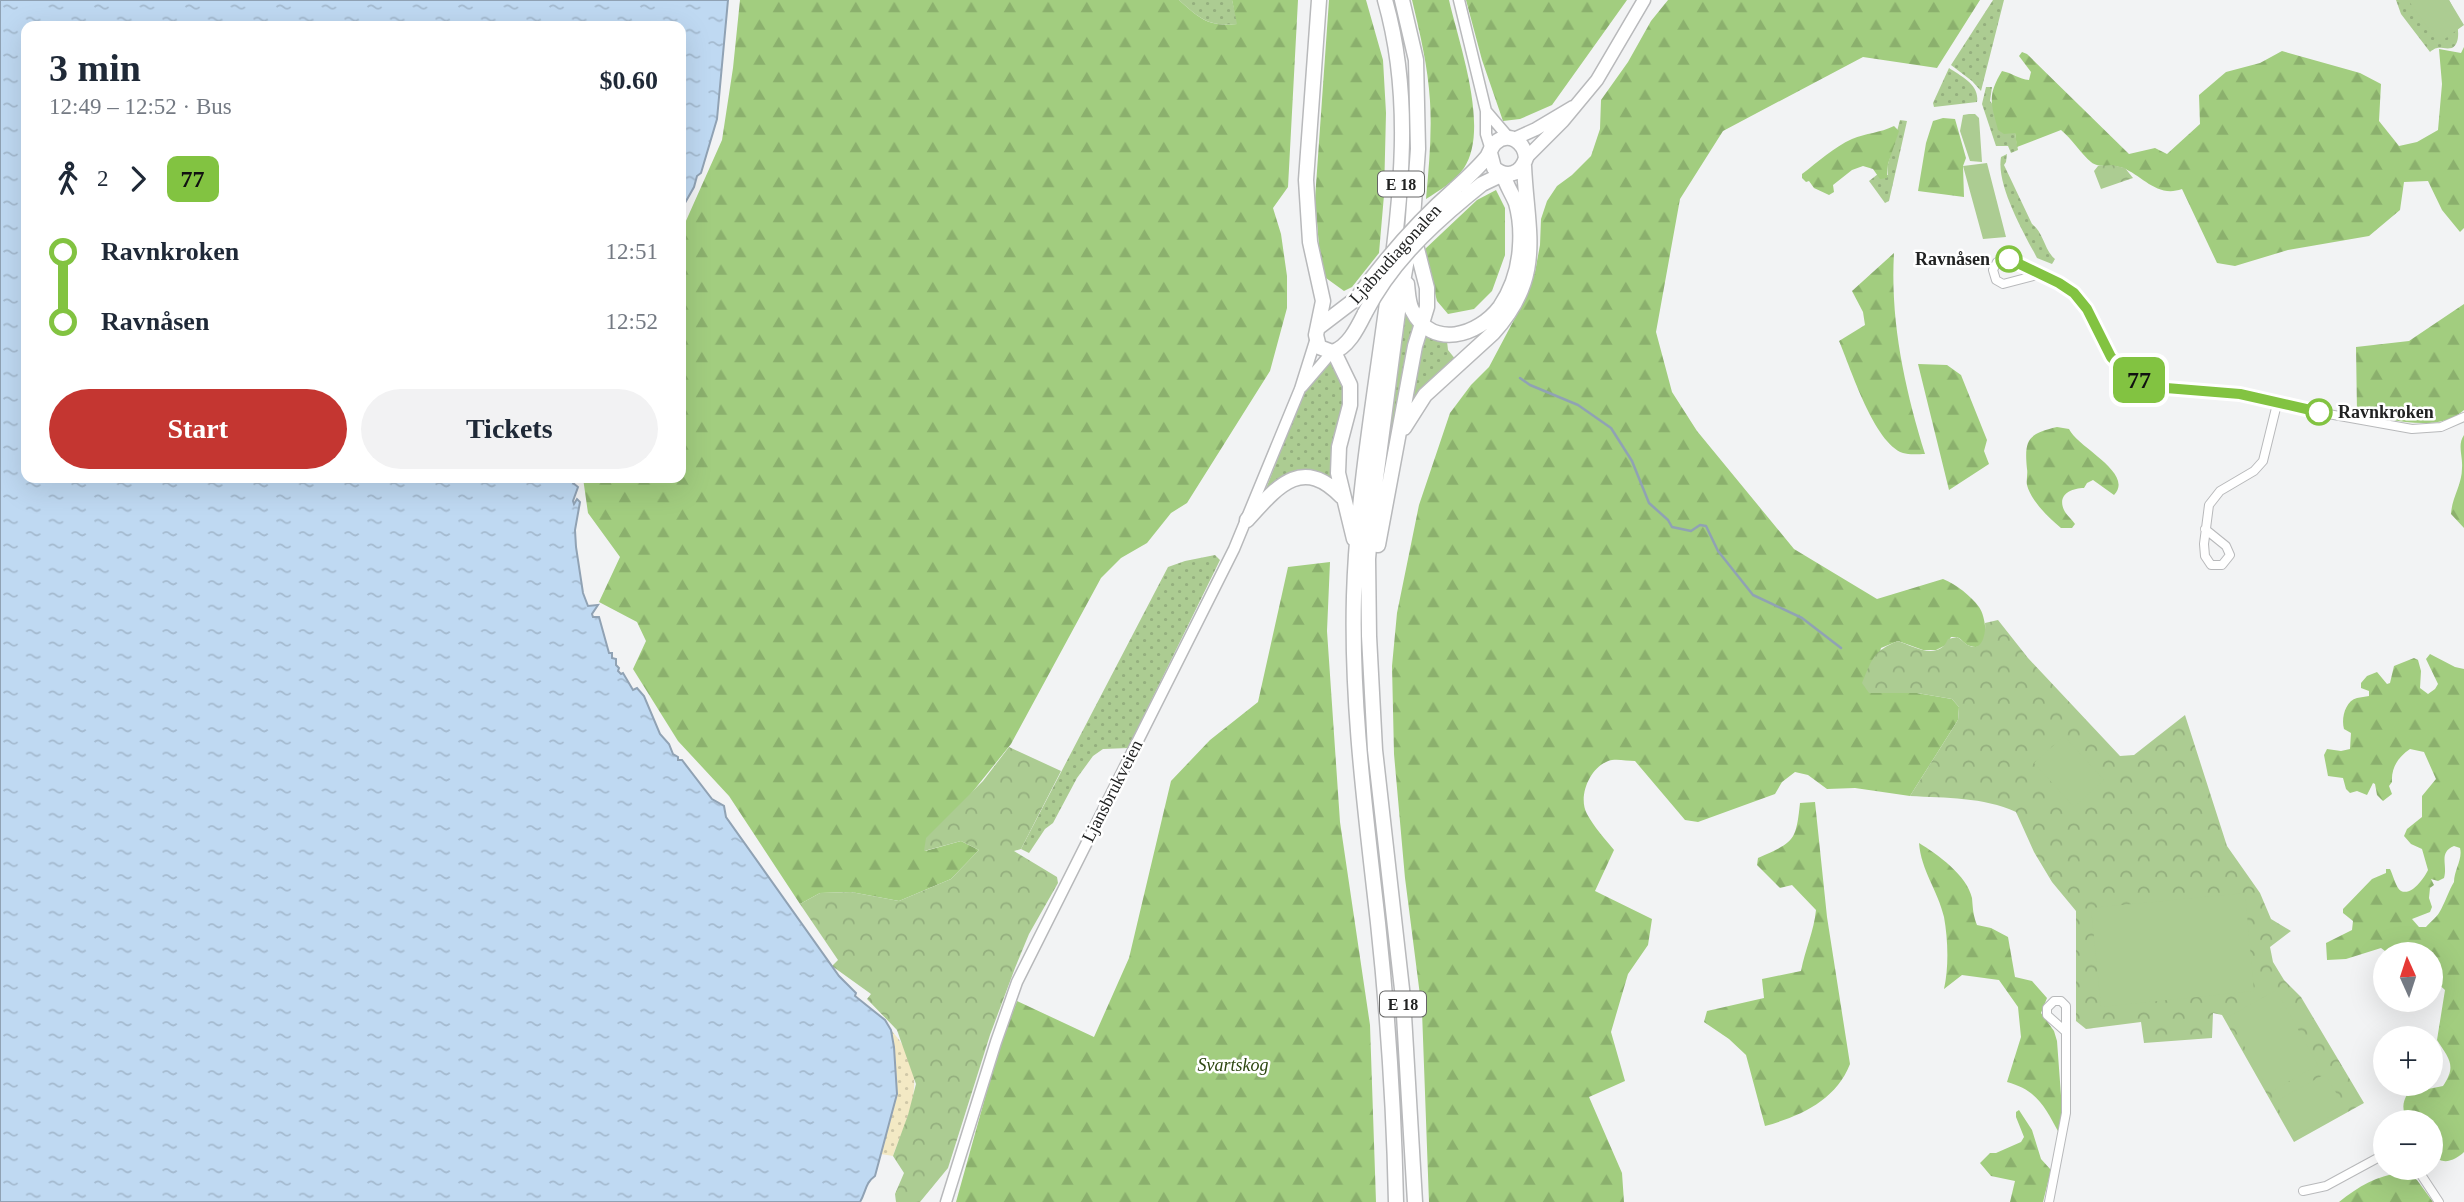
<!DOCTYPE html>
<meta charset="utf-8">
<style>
body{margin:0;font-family:"Times New Roman",serif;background:#f2f2f3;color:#1f2937;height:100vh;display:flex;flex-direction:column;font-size:26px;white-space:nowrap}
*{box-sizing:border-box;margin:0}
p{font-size:23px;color:#747a83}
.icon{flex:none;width:38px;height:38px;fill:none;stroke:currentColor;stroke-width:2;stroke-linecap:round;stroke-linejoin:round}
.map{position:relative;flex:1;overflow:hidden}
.sheet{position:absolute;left:21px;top:21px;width:665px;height:462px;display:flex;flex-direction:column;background:#fff;border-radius:14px;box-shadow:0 7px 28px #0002}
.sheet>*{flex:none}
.badge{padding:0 14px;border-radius:10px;font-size:24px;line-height:46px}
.needle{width:46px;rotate:357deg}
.buttons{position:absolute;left:2373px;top:942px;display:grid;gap:14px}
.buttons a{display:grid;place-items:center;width:70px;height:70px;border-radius:50%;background:#fff;box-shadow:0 7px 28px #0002;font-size:35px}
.map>.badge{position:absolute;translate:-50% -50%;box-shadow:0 0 0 4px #fff}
.legs{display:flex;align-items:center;gap:10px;height:77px;padding:0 28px;font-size:23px}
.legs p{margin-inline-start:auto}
.headline{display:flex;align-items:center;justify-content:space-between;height:119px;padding:0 28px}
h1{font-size:38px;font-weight:700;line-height:52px}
.primary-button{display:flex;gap:14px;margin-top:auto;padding:14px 28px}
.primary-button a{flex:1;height:80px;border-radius:42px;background:#c43631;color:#fff;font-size:28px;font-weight:700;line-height:80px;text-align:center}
.primary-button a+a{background:#f2f2f3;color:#1f2937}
ul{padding:0 28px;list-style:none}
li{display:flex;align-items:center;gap:24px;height:70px;font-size:26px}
li i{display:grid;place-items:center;width:10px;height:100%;margin:0 9px;background:currentColor}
li i::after{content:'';width:18px;height:18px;margin:-9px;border:5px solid;border-radius:50%;background:#fff}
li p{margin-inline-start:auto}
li:first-child i{background:linear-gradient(#0000 50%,currentColor 0)}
li:last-child i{background:linear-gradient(currentColor 50%,#0000 0)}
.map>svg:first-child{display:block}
.grass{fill:url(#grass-dots)}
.forest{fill:url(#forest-firs);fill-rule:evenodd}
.sand{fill:url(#sand-dots)}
.park{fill:url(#park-crowns)}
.garden{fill:#accc92}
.water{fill:url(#water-ripples);stroke:#90a2b4;stroke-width:2}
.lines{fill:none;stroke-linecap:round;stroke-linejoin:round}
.stream{stroke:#90a2b4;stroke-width:2.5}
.street-casing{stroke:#b8b9bb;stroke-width:10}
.secondary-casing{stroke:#b8b9bb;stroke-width:13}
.primary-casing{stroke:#b8b9bb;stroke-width:15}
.highway-casing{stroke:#b8b9bb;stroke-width:17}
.street{stroke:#fff;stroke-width:8}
.secondary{stroke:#fff;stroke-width:10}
.primary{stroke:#fff;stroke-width:12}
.highway{stroke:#fff;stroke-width:14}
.highway-bridge-casing{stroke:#b8b9bb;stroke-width:17;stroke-linecap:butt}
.highway-bridge{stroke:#fff;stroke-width:14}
.line-1-casing{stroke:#fff;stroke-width:16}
.line-1{stroke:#82c341;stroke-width:10}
.stop-1-dot{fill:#fff;stroke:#82c341;stroke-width:3.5}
.labels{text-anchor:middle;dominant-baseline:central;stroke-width:5;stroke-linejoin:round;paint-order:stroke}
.shield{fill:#fff;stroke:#646464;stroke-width:2}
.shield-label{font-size:16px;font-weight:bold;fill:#212222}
.street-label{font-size:18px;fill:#212222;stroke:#fff}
.stop-label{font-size:18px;font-weight:bold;fill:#212222;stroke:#fff;text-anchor:end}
.park-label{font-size:18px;font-style:italic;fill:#2d4711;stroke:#fff}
</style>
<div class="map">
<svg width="2464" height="1202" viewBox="0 0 2464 1202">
<defs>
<pattern id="grass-dots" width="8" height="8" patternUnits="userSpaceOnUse" patternTransform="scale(1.75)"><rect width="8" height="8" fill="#accc92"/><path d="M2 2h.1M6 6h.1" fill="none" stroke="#94af7e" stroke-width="1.8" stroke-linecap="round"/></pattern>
<pattern id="forest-firs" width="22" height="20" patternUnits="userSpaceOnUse" patternTransform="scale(1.75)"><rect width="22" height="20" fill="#a2cd7f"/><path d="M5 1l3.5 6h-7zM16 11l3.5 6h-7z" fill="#8bb06d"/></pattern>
<pattern id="sand-dots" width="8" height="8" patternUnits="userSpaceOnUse" patternTransform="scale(1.75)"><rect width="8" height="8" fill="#f3e9c4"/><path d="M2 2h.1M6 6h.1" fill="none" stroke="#d0c8a8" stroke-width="1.8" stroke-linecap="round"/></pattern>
<pattern id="park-crowns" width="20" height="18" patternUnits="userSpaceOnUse" patternTransform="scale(1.75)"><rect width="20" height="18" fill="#accc92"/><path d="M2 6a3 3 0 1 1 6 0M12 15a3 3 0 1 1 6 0" fill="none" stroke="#94af7e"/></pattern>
<pattern id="water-ripples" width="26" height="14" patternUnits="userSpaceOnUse" patternTransform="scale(1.75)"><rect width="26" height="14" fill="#bfd9f2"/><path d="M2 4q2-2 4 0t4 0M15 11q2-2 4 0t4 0" fill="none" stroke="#a4bacf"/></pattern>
</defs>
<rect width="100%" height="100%" fill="#f2f3f4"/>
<path class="grass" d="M1179 0H1232L1238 24C1209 27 1200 19 1179 0Z
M1993 0H2004L1981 91 1972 81 1951 65Z
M2396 0H2449C2456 11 2464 43 2452 48 2442 50 2439 44 2430 52L2401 14Z
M1949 68C1961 76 1980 85 1977 102L1934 107 1933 103Z
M1986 87H1992L1990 101 2015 133 2018 150 2011 153 2008 146H1996L1982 104Z
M1900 120 1907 121 1889 201 1885 203 1869 181 1878 174 1888 175V164Z
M2007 154 2006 162 2004 165 2032 224C2044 233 2044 250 2055 259L2052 264 2037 258C2024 233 1996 185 2001 157Z
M1403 306 1417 326 1384 467Z
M1422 331 1447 341 1448 350 1456 360 1409 408Z
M1329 362 1339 371 1346 392 1334 481 1322 475 1265 491 1302 397 1306 388Z
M1215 555 1220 560 1128 748 1103 749 1093 756 1077 778 1053 823 1045 829 1029 853 1021 849 1168 567 1185 561Z"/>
<path class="forest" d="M740 0H1179C1200 19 1209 27 1237 24L1232 0H1298L1288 187 1273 208 1281 234 1287 276V308L1270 371 1187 503 1171 513 1147 543 1121 558 1101 578 1011 744 925 851 961 841 979 850 951 879 899 901 851 892 820 893 800 904 729 796 678 741 633 669 646 641 637 622 599 602 620 557 588 513 583 478H681V232L722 140 733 68Z
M1329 0H1366L1383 60 1386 113 1384 195 1379 253 1352 287 1344 291 1326 278 1320 258 1315 199Z
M1412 0H1449C1459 44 1490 129 1464 168 1454 182 1440 190 1426 199 1429 166 1432 134 1430 101 1428 67 1420 33 1412 0Z
M1466 0H1627L1552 105 1520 119 1503 121 1482 60Z
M1668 0H1980L1937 68 1863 57 1723 131 1680 199 1656 332 1672 392 1697 431 1794 549 1877 599 1943 579C1956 584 1971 596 1979 607 1986 616 1992 654 1970 646 1965 645 1962 639 1957 637H1951L1946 645 1936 650H1923L1898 641 1881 648 1869 693H1917L1952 699 1959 707 1958 720 1910 796 1855 788 1827 789 1808 775 1795 772 1782 782 1775 794 1698 822 1685 820 1635 761C1628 761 1619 759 1612 760 1591 764 1577 796 1587 814 1594 827 1605 839 1614 850L1595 891 1652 919 1648 945 1628 974 1611 1032 1625 1081 1589 1097 1622 1173 1624 1202H1429L1422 1011 1405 878 1394 754 1392 666 1397 613 1419 505 1450 413 1471 385 1489 367 1524 301 1535 272 1540 245 1541 219 1547 201 1557 186 1572 175 1591 156 1600 129 1601 100 1628 62 1651 21Z
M2464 47V228L2460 232 2442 210 2428 181 2404 182 2400 210 2369 236 2288 250 2235 266 2217 263 2182 189C2157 198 2143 176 2123 168 2113 164 2099 169 2091 162 2082 155 2072 139 2061 130L2017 147 2015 133 2004 134 1998 130C1991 103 1987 96 2002 71 2012 73 2019 79 2029 80L2031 72 2019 56 2022 52 2027 54 2129 154 2155 148 2167 154 2200 124 2199 95 2226 72 2260 63 2282 51 2360 73 2381 84 2379 121 2399 146 2417 142 2438 130 2442 84 2439 49 2461 53Z
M1943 118 1955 119 1966 158 1963 166 1964 197 1918 191 1926 143 1933 121Z
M1894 126 1899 131 1888 164 1887 178 1880 179 1873 169 1863 166 1852 170 1833 185 1834 192 1829 195 1814 188 1809 181 1806 182 1802 178V174C1818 162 1834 147 1852 139 1866 133 1880 133 1894 126Z
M1496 190 1505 208V255L1492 291 1474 309 1448 314 1437 301 1424 250 1477 200Z
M1894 253C1890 322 1905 389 1925 454 1919 454 1909 455 1903 453 1874 443 1851 369 1839 341L1865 325 1863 312 1852 291Z
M2464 304V410C2439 434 2387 419 2357 412L2356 347 2409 341Z
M1918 364 1947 365 1961 375 1987 440 1984 451 1989 464 1949 490Z
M2057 427 2069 429C2078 448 2135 473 2114 495L2093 480 2087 483 2084 488C2071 488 2057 495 2064 510 2066 515 2072 519 2075 524L2072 528H2061C2049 518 2031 501 2027 485 2026 480 2028 474 2027 469 2024 439 2028 434 2057 427Z
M2464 435V528L2451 514C2452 497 2462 485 2462 468 2463 456 2457 445 2464 435Z
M1330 562 1327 631 1340 822 1370 1025 1376 1202H956L998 1051 1017 1001 1094 1037 1129 958 1171 781 1210 740 1258 702 1288 567Z
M2430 654 2455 667 2464 669V1152C2457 1159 2442 1167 2435 1155 2430 1149 2431 1130 2431 1122H2407C2403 1110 2401 1104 2408 1093L2443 1086C2457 1065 2449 1059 2437 1040L2445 990 2435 981H2431V954H2385V958V951L2381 948 2346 959 2327 960 2326 943 2352 930 2353 921 2343 913V909L2372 879 2386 873V869H2390C2393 875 2396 888 2401 891 2412 896 2424 878 2428 870L2422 849 2411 844 2404 836 2407 829 2422 817V796L2436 779 2424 752 2410 749C2398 757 2391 768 2392 782L2389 786 2392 794 2383 801 2377 795 2375 784 2373 783 2367 795 2357 791 2350 793 2346 789 2343 778 2328 776 2324 755 2327 749 2341 751 2350 749 2351 733 2344 729C2341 719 2345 701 2357 698 2361 697 2365 697 2369 696V691L2361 688V683L2367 676 2377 672 2387 684 2390 683 2394 666 2414 658 2418 660 2421 671 2420 688 2428 694 2435 689 2438 684 2426 659ZM2454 846 2460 848C2463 859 2454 870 2454 882 2449 890 2445 903 2439 913 2436 918 2430 922 2426 927H2419L2412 919 2430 912 2432 907 2429 898 2430 888 2434 885 2431 879 2438 881 2444 878C2448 864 2438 853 2454 846Z
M1815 802 1827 917 1850 1064C1836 1100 1801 1116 1765 1126L1746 1055 1729 1039 1704 1022 1707 1011 1764 998 1762 979 1801 971C1805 950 1814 931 1816 910L1792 885 1780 888 1757 865 1758 858C1794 842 1796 842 1800 803Z
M1919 843C1937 854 1967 875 1972 898 1973 909 1973 915 1977 925L1991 928 2008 937 2015 977 2032 981 2047 998 2041 1013 2054 1031 2057 1041 2062 1109 2059 1133C2045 1107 2037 1090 2007 1082L2021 1037 2018 1007 1999 980 1962 975 1944 989C1949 967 1948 939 1944 917 1938 891 1921 870 1919 843Z
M2019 1110 2032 1130 2041 1159 2051 1170 2043 1202H2010L2015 1181 1991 1176 1980 1163 1990 1153H1996L2021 1142 2024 1137 2016 1117V1112Z
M2403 1172 2417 1180 2433 1202H2339C2359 1186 2376 1176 2403 1172Z"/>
<path class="sand" d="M891 1030C931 1075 911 1108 893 1156L881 1154 897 1094Z"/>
<path class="park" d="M2112 165 2125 168 2133 178 2101 189 2094 171 2098 166Z
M1998 620 2028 658 2120 756 2134 755 2185 715 2227 846 2260 893 2271 919 2291 931 2270 947 2273 962 2284 980 2301 997 2364 1103 2294 1142 2222 1015 2213 1013 2212 1038 2144 1043 2141 1022 2086 1029 2076 1021V911L2052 882 2034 852 2016 812C1983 797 1946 798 1910 796L1958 720 1959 707 1952 699 1917 693H1869L1862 683C1872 659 1873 651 1898 641 1914 647 1939 661 1948 639L1957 637C1961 639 1963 642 1966 644 1982 655 1986 634 1985 623Z
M1009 747 1061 771 1021 849 1014 851 1057 877 1058 883 1029 934 1015 968 990 1035 948 1168 920 1202H896L895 1194 904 1173 893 1156 908 1115 916 1084 897 1030 867 999 871 994 832 966 838 960 800 904 820 893 851 892 899 901 951 879 979 850 961 841 924 851 926 838 983 781Z"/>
<path class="garden" d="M2408 0H2449L2464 25 2439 43Z
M1969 114H1975L1979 118 1982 162 1970 161 1960 131 1963 115Z
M1987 163 2006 237 1983 239 1963 166Z
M2064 736 2104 780 2074 807 2034 763Z
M2245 893 2254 991 2101 1007 2091 908Z
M2276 990 2318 1065 2270 1092 2228 1017Z
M2325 1074 2345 1108 2294 1137 2275 1102Z"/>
<path class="water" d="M0 0H728L717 119 701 173 697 176 694 187 681 210V26H26V478H573V483L578 487 573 501 574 504 577 499 580 502 575 530 576 547 583 593 588 606 598 605 592 614 593 617H599L609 653H612V658L616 659V665L619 668 618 671 621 674 623 673 633 690 637 688 644 696 660 734 669 744 673 754 678 757V760H682L712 799 724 806 726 817 839 976 856 993 855 996 885 1020 891 1030 894 1047 897 1094 875 1176C865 1183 866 1192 860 1202H0Z"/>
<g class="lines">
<path class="stream" d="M1520 378 1530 385 1578 405 1611 428 1632 461 1649 503 1668 520 1672 527 1691 531 1700 525 1706 526 1718 551 1753 595 1802 618 1841 648"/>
<g class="street-casing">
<path id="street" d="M2041 274 2003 284 1996 280 1993 270 1997 262 2009 259 2059 283 2074 293 2087 309 2111 357 2124 371 2141 382 2166 388 2240 394 2306 410 2412 429 2441 427 2464 417
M2205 529 2226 546 2230 555 2222 565H2211L2205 556 2204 544 2209 505 2220 491 2254 471 2263 461 2277 404
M2416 1167 2439 1202
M2303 1191 2326 1186 2385 1154
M2049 1202 2066 1113V1006L2061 1001H2054L2047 1008V1015L2065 1031"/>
</g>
<g class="secondary-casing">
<path id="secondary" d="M1459 0 1486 111V134L1491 150
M1486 111 1509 138
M1302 387 1332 352
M946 1202 996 1042 1017 982 1234 549 1300 389 1316 338"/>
</g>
<g class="primary-casing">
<path id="primary" d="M1514 139 1536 129 1573 107
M1526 158 1563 121 1597 80 1644 0"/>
</g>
<g class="highway-casing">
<path id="highway" d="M1319 0 1306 180 1310 242 1323 301 1316 335 1319 347 1332 352C1348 348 1358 327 1365 313
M1385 0C1413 98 1401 195 1388 295 1375 395 1357 495 1354 596 1351 706 1366 815 1378 923 1388 1016 1394 1109 1396 1202
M1402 0 1416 60 1418 149 1412 231 1399 304 1373 501 1368 559 1369 636 1375 750 1403 998 1415 1202
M1455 189C1466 179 1477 169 1487 157 1490 152 1491 147 1495 143 1509 130 1525 143 1526 158 1521 174 1507 179 1494 168L1490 153
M1466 197 1482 184 1503 174
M1407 284C1408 292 1408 302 1412 310 1432 350 1478 336 1500 307 1512 289 1519 267 1520 246 1521 232 1520 217 1516 203 1512 193 1506 185 1503 174
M1319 327 1357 298
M1334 352 1350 385V405L1339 447 1338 473 1354 539
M1404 428 1425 395 1493 333C1545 276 1527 233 1524 166
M1247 520C1277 487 1302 455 1342 497
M1378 545 1415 346 1427 307V288L1414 237"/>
</g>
<use href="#street" class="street"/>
<use href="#secondary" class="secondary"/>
<use href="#primary" class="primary"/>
<use href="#highway" class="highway"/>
<g class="highway-bridge-casing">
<path id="highway-bridge" d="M1357 298C1387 257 1417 222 1455 189
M1365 313C1389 266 1426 230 1466 197"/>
</g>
<use href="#highway-bridge" class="highway-bridge"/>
</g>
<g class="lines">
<g class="line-1-casing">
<path id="line-1" d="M2009 259 2059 283 2074 293 2087 309 2111 357 2124 371 2141 382 2166 388 2240 394 2319 412"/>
</g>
<use href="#line-1" class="line-1"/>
</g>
<g class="stop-1-dot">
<circle cx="2009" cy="259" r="12"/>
<circle cx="2319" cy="412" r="12"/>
</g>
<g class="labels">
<g class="shield">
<rect x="1378" y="171.5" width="46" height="25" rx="5"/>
<rect x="1380" y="991.5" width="46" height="25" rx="5"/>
</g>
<g class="shield-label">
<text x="1401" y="184">E 18</text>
<text x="1403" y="1004">E 18</text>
</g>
<g class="street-label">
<text transform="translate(1395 254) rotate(-48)">Ljabrudiagonalen</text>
<text transform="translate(1112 791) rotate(-63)">Ljansbrukveien</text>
</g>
<g class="stop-label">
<text x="1990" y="259">Ravnåsen</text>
<text x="2338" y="412" text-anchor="start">Ravnkroken</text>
</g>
<g class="park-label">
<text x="1233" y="1065">Svartskog</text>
</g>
</g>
</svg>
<div class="buttons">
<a><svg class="needle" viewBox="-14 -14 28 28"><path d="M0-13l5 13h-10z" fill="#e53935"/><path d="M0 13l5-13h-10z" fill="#747a83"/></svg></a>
<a>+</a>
<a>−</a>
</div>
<b class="badge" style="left:2139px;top:380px;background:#82c341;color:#111">77</b>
<section class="sheet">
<div class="headline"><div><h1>3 min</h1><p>12:49 – 12:52 · Bus</p></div><b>$0.60</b></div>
<div class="legs"><svg class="icon" aria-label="walk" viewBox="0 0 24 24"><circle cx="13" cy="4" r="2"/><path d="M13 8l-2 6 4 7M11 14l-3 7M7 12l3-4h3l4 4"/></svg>2<svg class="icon" aria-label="forward" viewBox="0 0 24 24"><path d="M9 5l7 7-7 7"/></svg><b class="badge" style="background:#82c341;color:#111">77</b></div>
<ul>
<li><i style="color:#82c341"></i><b>Ravnkroken</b><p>12:51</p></li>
<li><i style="color:#82c341"></i><b>Ravnåsen</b><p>12:52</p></li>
</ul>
<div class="primary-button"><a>Start</a><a>Tickets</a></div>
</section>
</div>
